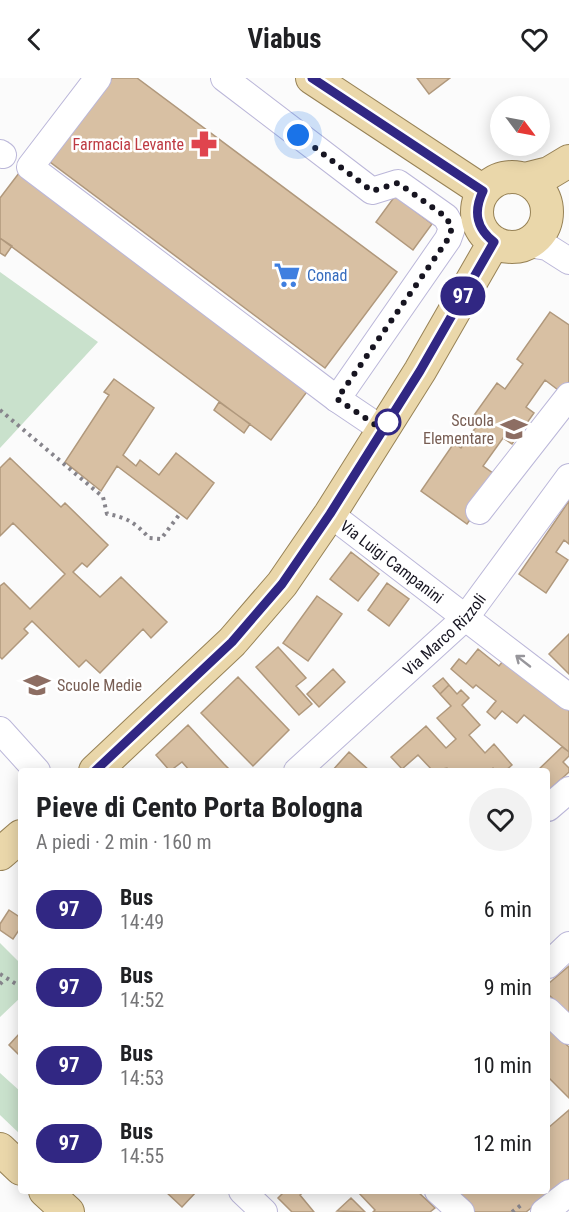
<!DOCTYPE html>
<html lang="it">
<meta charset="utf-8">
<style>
body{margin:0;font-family:"Roboto Condensed",sans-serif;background:#f2f2f2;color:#202124;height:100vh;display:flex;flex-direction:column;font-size:22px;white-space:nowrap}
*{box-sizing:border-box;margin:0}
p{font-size:20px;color:#757577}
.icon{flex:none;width:33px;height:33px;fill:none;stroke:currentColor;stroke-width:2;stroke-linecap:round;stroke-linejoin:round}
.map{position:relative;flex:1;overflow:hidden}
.side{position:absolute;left:18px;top:690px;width:532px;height:426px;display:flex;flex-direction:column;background:#fff;border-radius:6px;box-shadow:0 3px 15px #0003}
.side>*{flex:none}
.badge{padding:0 12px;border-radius:20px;font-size:21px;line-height:39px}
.needle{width:39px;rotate:122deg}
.buttons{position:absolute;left:490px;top:18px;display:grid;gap:12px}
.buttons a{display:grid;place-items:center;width:60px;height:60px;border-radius:50%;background:#fff;box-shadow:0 3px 15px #0003;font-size:30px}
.you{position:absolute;width:30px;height:30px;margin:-15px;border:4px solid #fff;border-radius:50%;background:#1a73e8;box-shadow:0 0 0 9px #1a73e833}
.map>.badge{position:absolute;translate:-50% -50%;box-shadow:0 0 0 3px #fff}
.round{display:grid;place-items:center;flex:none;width:63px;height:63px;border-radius:32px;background:#f2f2f2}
.headline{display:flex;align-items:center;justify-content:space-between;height:102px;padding:0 18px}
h1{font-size:28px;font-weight:700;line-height:45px}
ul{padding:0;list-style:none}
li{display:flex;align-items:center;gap:18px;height:78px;padding:0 18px}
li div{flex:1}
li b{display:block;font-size:22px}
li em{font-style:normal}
li .badge{min-width:66px;font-weight:700;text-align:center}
header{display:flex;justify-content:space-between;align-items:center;height:78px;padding:0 18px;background:#fff;font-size:27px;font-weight:700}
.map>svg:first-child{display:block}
.green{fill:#c9e1cc}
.building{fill:#d8c0a3;stroke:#b0987c;stroke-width:1.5}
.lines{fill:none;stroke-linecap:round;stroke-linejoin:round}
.minor-casing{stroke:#bbb7d9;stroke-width:28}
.major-casing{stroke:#978256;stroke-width:34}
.path{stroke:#86848b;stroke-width:4;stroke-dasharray:3 4.5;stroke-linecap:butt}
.minor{stroke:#fff;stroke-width:26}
.major{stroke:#ead7aa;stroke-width:32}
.oneway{stroke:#97969b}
.line-casing{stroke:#fff;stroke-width:14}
.line{stroke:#312783;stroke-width:9}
.walk{stroke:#171521;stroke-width:6;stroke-dasharray:0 10.8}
.stop-dot{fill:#fff;stroke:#312783;stroke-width:3}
.labels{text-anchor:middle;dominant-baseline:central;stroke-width:5;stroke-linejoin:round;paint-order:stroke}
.health-label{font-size:16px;fill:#be3a42;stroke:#fff;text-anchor:end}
.shop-label{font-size:16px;fill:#366cbe;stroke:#fff;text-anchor:start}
.education-label{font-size:16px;fill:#785e54;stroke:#fff;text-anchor:end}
.street-label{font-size:16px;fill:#171521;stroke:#fff}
</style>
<header><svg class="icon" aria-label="back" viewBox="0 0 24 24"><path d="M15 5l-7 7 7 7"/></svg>Viabus<svg class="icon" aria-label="heart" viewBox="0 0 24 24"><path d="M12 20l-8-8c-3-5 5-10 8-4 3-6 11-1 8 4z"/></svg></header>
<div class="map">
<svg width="569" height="1134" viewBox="0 0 569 1134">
<rect width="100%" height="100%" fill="#fbfbfb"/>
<path class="green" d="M0 194 98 264 0 370Z
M0 865 21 886V919L0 939Z
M0 995 21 1014V1057L0 1037Z"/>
<path class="building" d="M112 0H137L397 194 325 290 50 84Z
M417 0H450L429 16Z
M19 95 309 311 271 362 0 160V120Z
M395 118 432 146 413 172 376 144Z
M0 160 12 168 5 178 0 175Z
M550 234 569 247V314L566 318 545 302 526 329 534 335 512 366 503 360 483 388 500 400 467 446 421 413 454 365 461 370 479 345 472 340 497 305 505 311 523 286 517 281Z
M114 301 154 330 123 377 136 388 140 382 159 397 176 375 214 405 187 441 117 388 101 413 65 384 109 317 104 314Z
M219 324 250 346 244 355 214 332Z
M10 380 61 429 65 425 108 467 87 489 82 485 73 494 100 519 121 499 167 544 151 560 143 551 100 595 86 582 79 589 32 543 24 551 28 555 2 581 0 579V508L4 505 30 531 65 496 13 445 0 458V390Z
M569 423V466L564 462 556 474 568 482 546 515 519 496Z
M351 474 379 496 358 523 330 501Z
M387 505 409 521 389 548 368 532Z
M317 518 342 536 308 583 283 565Z
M569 556V596L549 576Z
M278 569 306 600 296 608 312 626 299 637 256 589Z
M478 571 499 588 507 578 569 628V674L524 637 517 645 502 633 495 641 487 634 496 623 476 607 473 610 451 591 459 581 466 586Z
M333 591 345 604 319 629 307 616Z
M238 599 289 652 253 688 201 635Z
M443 600 449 607 440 616 433 608Z
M449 607 457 616 461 612 469 620 462 627 480 647 469 657 485 675 494 666 512 687 505 693H495L493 690 489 693H449L447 690 433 693 418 677 402 691 391 679 426 648 446 670 456 661 437 640 451 628 440 616Z
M188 647 224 686 231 693H190L182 684 170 693 156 677Z
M562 669 569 674V678L563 684 569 690V694L548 713V693H537Z
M349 674 370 693H332Z
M9 832 21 840V849L13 861 0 852V846Z
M569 888V936L548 916V906Z
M549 951 569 969V1020L548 999Z
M21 954V979L9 967Z
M569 1032V1101L526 1134H474L451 1113H548V1050Z
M165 1113H197L182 1129Z
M285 1113H305L300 1117 314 1134H292L278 1120Z
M357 1113H417L435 1130 430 1134H373L375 1132Z
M351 1120 365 1134 337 1133Z"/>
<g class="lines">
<g class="minor-casing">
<g id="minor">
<path d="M98 0 30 89 337 321 383 352"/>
<path d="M224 0 372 113 398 105 446 139 452 150 448 161 337 321"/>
<path d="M0 75 3 77"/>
<path d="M528 166 547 169 569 183"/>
<path d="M479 433 569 318"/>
<path id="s1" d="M330 436 569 619"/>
<path d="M0 652 37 693"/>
<path id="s2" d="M297 693 466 539 569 399"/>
<path d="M548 730 569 712"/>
<path d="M548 887 569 867"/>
<path d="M548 933 569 953"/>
<path d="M242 1113 264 1134"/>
<path d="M438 1113 461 1134"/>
<path d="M544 1134 569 1115"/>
</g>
</g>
<g class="major-casing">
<path id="major" d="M312 0 483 113
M477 134a35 35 0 1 1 70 0a35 35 0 1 1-70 0Z
M525 101 549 95 569 83
M95 693 232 564 282 506 330 436 420 293 494 164
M0 776 21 758
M0 1071 21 1091
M45 1113 68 1134"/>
</g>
<path class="path" d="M0 332 103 419 107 436C126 439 136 445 149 460L161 461 179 437
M0 896 21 909
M0 906 5 901
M512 1134 524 1125"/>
<use href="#minor" class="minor"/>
<use href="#major" class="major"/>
</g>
<defs><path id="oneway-shaft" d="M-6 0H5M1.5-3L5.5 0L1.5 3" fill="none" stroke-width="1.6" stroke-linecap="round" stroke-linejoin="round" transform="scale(1.5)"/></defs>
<use class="oneway" href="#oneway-shaft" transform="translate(523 583) rotate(-142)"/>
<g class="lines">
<g class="line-casing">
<path id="line" d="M95 693 232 564 282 506 330 436 420 293 494 164C476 150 473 134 483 113L312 0"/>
</g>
<use href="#line" class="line"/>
<path class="walk" d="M298 57 372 113 398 105 446 139 452 150 448 161 337 321 383 352 388 344"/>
</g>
<defs>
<g id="pharmacy-bare" transform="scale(2.07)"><path d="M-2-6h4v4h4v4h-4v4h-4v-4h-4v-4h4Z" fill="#e0444e" stroke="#fff" stroke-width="2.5" paint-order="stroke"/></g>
<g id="supermarket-bare" transform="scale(2.07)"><path d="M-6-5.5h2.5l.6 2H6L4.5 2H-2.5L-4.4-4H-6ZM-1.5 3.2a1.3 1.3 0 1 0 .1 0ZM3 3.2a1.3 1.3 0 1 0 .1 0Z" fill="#3f7fe0" stroke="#fff" stroke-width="2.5" paint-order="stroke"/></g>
<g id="school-bare" transform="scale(2.07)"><path d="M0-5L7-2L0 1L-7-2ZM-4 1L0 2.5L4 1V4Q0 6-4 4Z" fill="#8d6e63" stroke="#fff" stroke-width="2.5" paint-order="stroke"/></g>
</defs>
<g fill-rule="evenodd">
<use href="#pharmacy-bare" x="204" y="66"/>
<use href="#supermarket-bare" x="287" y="197"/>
<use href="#school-bare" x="514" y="351"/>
<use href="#school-bare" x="37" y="607"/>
</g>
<circle class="stop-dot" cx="388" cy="344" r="12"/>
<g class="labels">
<g class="health-label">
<text x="184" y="66">Farmacia Levante</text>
</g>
<g class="shop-label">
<text x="307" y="197">Conad</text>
</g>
<g class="education-label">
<text x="494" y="342">Scuola<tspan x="494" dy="18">Elementare</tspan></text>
<text x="57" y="607" text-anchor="start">Scuole Medie</text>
</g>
<g class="street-label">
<text stroke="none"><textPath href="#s1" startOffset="78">Via Luigi Campanini</textPath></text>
<text stroke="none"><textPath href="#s2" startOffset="201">Via Marco Rizzoli</textPath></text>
</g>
</g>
</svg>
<div class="buttons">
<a><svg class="needle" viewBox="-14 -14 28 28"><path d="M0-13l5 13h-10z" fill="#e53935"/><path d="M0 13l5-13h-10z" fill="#757577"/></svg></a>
</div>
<div class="you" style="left:298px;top:57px"></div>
<b class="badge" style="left:463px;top:218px;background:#312783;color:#fff">97</b>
<section class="side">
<div class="headline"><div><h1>Pieve di Cento Porta Bologna</h1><p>A piedi · 2 min · 160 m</p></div><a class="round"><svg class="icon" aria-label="heart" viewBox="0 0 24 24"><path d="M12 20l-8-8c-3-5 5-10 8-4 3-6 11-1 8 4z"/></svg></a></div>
<ul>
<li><span class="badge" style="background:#312783;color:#fff">97</span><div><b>Bus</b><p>14:49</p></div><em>6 min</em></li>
<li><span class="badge" style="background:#312783;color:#fff">97</span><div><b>Bus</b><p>14:52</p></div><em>9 min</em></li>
<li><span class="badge" style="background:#312783;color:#fff">97</span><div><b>Bus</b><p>14:53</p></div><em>10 min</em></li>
<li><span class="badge" style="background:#312783;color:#fff">97</span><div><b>Bus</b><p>14:55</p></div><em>12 min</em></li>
</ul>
</section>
</div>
